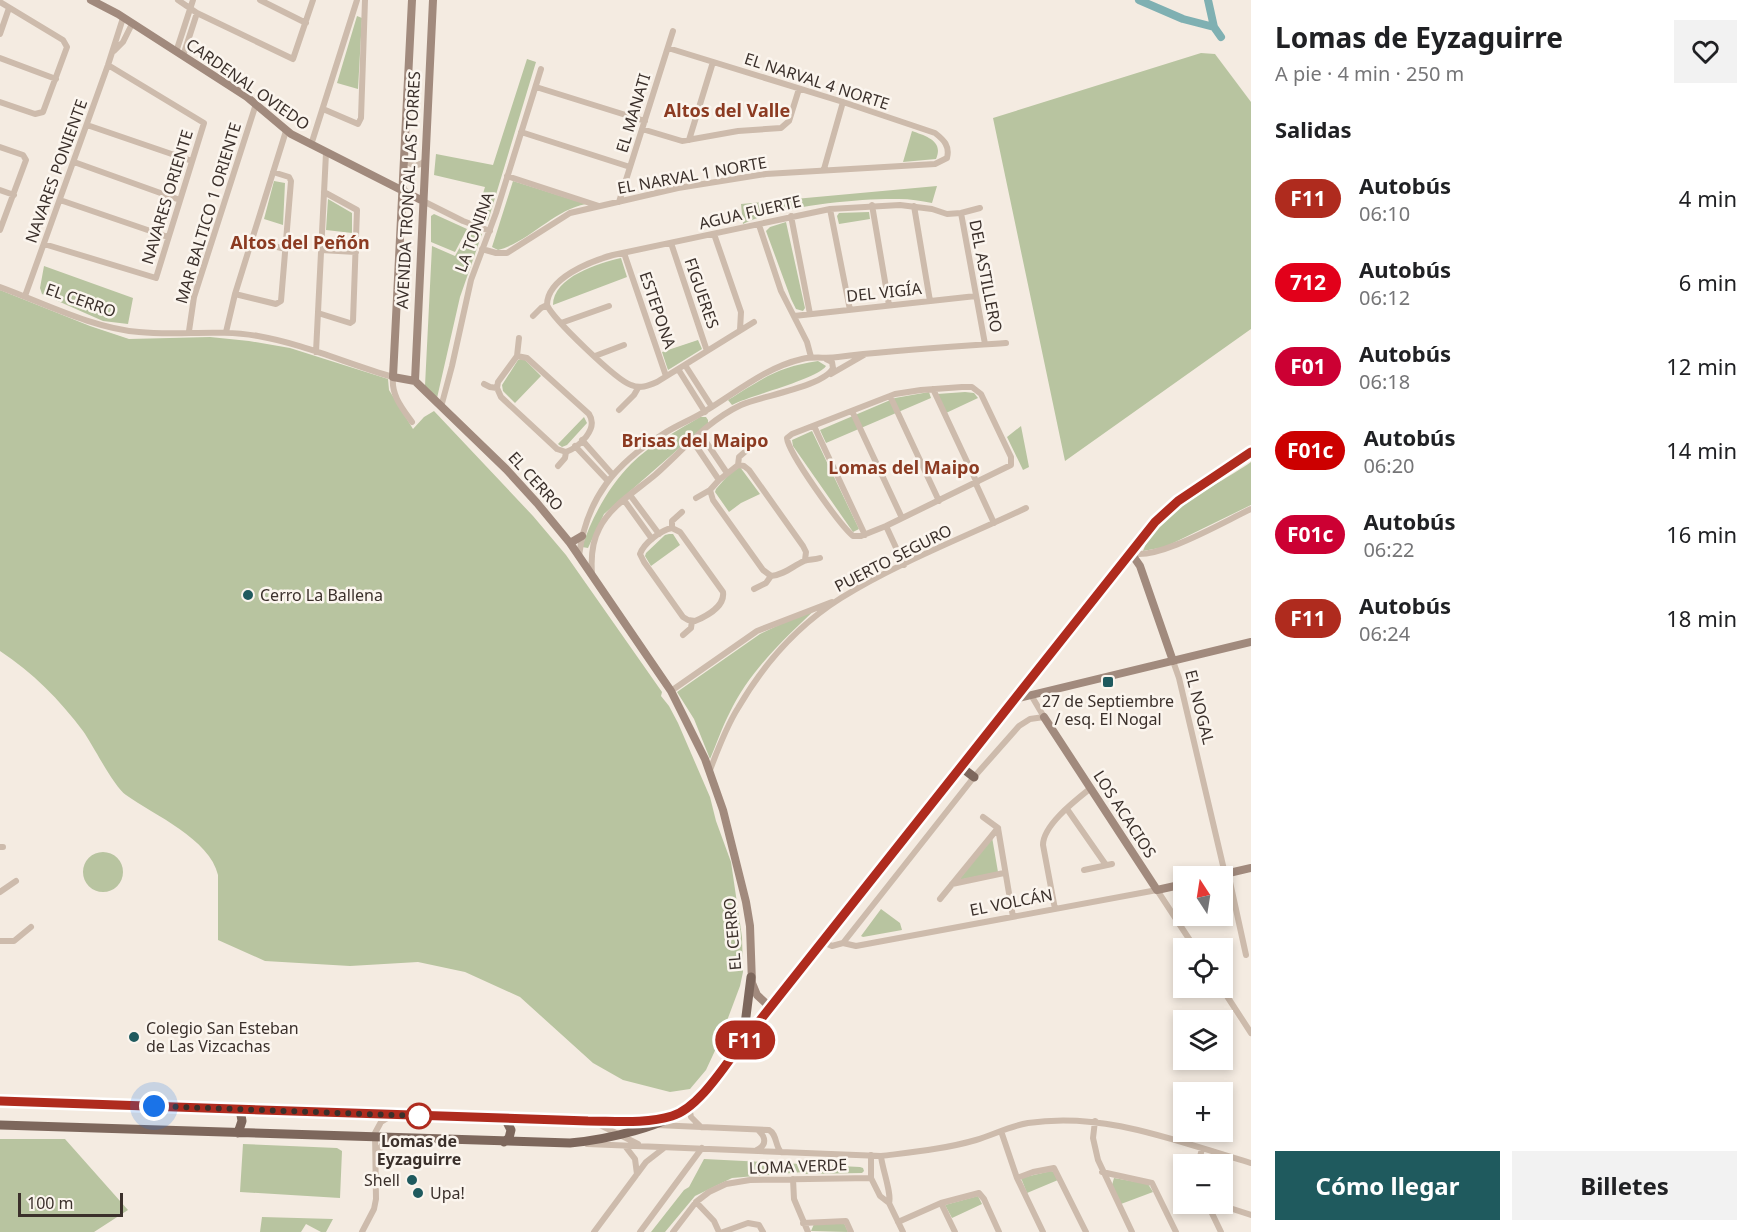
<!DOCTYPE html>
<html lang="es">
<meta charset="utf-8">
<style>
body{margin:0;font-family:"Noto Sans",sans-serif;background:#f2f2f2;color:#202124;height:100vh;display:flex;flex-direction:column;font-size:22px;white-space:nowrap}
*{box-sizing:border-box;margin:0}
p{font-size:20px;color:#757577}
.icon{flex:none;width:33px;height:33px;fill:none;stroke:currentColor;stroke-width:2;stroke-linecap:round;stroke-linejoin:round}
.map{position:relative;flex:1;overflow:hidden}
.drawer{display:flex;flex-direction:column;background:#fff;width:510px}
.drawer>*{flex:none}
.badge{padding:0 12px;border-radius:20px;font-size:21px;line-height:39px}
.needle{width:39px;rotate:348deg}
.controls{position:absolute;left:1173px;top:866px;display:grid;gap:12px}
.controls a{display:grid;place-items:center;width:60px;height:60px;border-radius:0px;background:#fff;box-shadow:0 3px 9px #0003;font-size:30px}
.scale{position:absolute;left:18px;bottom:15px;width:105px;box-sizing:border-box;padding-left:6px;border:3px solid #3b302b;border-top:0;font-size:16px;line-height:21px;white-space:nowrap;color:#3b302b;-webkit-text-stroke:4px #fbf5ee;paint-order:stroke}
.you{position:absolute;width:30px;height:30px;margin:-15px;border:4px solid #fff;border-radius:50%;background:#1a73e8;box-shadow:0 0 0 9px #1a73e833}
.map>.badge{position:absolute;translate:-50% -50%;box-shadow:0 0 0 3px #fff}
h2{padding:0 24px;font-size:22px;line-height:54px}
.round{display:grid;place-items:center;flex:none;width:63px;height:63px;border-radius:0px;background:#f2f2f2}
.headline{display:flex;align-items:center;justify-content:space-between;height:102px;padding:0 24px}
h1{font-size:28px;font-weight:700;line-height:45px}
.action{display:flex;gap:12px;margin-top:auto;padding:12px 24px}
.action a{flex:1;height:69px;border-radius:0px;background:#1f5a5e;color:#fff;font-size:24px;font-weight:700;line-height:69px;text-align:center}
.action a+a{background:#f2f2f2;color:#202124}
ul{padding:0;list-style:none}
li{display:flex;align-items:center;gap:18px;height:84px;padding:0 24px}
li div{flex:1}
li b{display:block;font-size:22px}
li em{font-style:normal}
li .badge{min-width:66px;font-weight:700;text-align:center}
main{display:flex;flex:1;min-height:0}
.map>svg:first-child{display:block}
.green{fill:#b8c4a0}
.lines{fill:none;stroke-linecap:round;stroke-linejoin:round}
.canal{stroke:#7fb0b2;stroke-width:8}
.street{stroke:#cdbbac;stroke-width:6}
.secondary{stroke:#a18a7d;stroke-width:8}
.primary{stroke:#7d675c;stroke-width:9}
.line-casing{stroke:#fff;stroke-width:14}
.line{stroke:#af2b1e;stroke-width:9}
.walk{stroke:#3b302b;stroke-width:6;stroke-dasharray:0 10.8}
.poi-dot{fill:#1f5a5e;stroke:#fbf5ee;stroke-width:2}
.stop-dot{fill:#fff;stroke:#af2b1e;stroke-width:3}
.labels{text-anchor:middle;dominant-baseline:central;stroke-width:5;stroke-linejoin:round;paint-order:stroke}
.street-label{font-size:16px;fill:#3b302b;stroke:#fbf5ee}
.poi-label{font-size:16px;fill:#3b302b;stroke:#fbf5ee;text-anchor:start}
.stop-label{font-size:16px;font-weight:bold;fill:#3b302b;stroke:#fbf5ee}
.neighbourhood-label{font-size:18px;font-weight:bold;fill:#8c3b22;stroke:#fbf5ee}
</style>
<main>
<div class="map">
<svg width="1251" height="1232" viewBox="0 0 1251 1232">
<rect width="100%" height="100%" fill="#f4ebe1"/>
<path class="green" d="M357 16 362 18 358 89 337 83Z
M1201 53 1215 54 1251 102V329L1065 461 993 118Z
M527 59 536 62 488 221 476 216 485 187 434 175 436 154 493 165Z
M912 131C926 136 944 141 936 159L903 162Z
M274 181 285 183 283 225 264 219Z
M513 181 586 204C553 210 531 241 498 250L492 247Z
M937 186 932 203C921 201 910 199 899 199 860 198 777 206 743 224L741 204Z
M328 199 352 213V233L326 230Z
M869 212 870 219 839 224 837 216 839 213Z
M434 214 467 229 455 252 431 242V216Z
M786 222 805 308 803 311 796 309 791 299 766 231 770 227Z
M470 229 482 234 460 297 437 398 425 386 432 246 455 256Z
M621 258 627 277 553 305C553 277 599 263 621 258Z
M44 266 133 298 128 324 103 321 42 294 40 288Z
M0 290 90 326 129 339 210 337 249 341 290 348 388 379 389 390 413 429 424 417 434 411 533 516 566 555 662 692 661 696 669 706 678 723 710 797 716 821 731 862 742 937 743 972 740 986 719 1042 706 1070 690 1089 670 1092 623 1080 593 1063 520 997 465 972 418 962 350 966 265 961 218 940V875C210 839 154 815 126 795 114 787 93 745 83 731 60 700 32 672 0 651Z
M698 340 702 349 668 370 662 352Z
M521 359 525 360 541 376 515 403 503 391 502 385 518 360Z
M818 361 826 366C818 379 751 395 732 405L728 400C762 379 777 367 818 361Z
M929 392 931 398 826 443 820 430 895 398Z
M965 392 974 393 978 398 946 413 937 394Z
M584 417 587 423 567 445 562 447 558 444Z
M700 417H706L708 420V423L604 514 588 548 582 547C592 517 609 486 631 464 650 445 677 431 700 417Z
M1021 426 1029 467 1023 470 1007 437Z
M812 431 859 529 853 532 793 446 792 440Z
M1251 462V505L1165 547 1143 551C1155 514 1221 483 1251 462Z
M740 467 760 494 741 503 729 512 715 492 716 489 730 473Z
M669 534H673L680 545 651 566 645 556 646 553 665 535Z
M819 606C786 637 750 670 730 712 722 727 717 743 710 759L694 719 677 692 760 634Z
M992 837 998 872 959 880Z
M83 872a20 20 0 1 1 40 0a20 20 0 1 1-40 0Z
M881 909 900 923 902 930 863 937 861 936Z
M0 1139H65L128 1210 94 1232H0Z
M243 1144 337 1148 342 1151 340 1198 240 1192Z
M704 1159 860 1167 863 1168 864 1171 862 1173 804 1174 803 1172 732 1178 695 1196 665 1232H651L684 1190 689 1187Z
M1051 1171 1054 1172 1058 1180 1027 1193 1021 1178Z
M1114 1178 1148 1184 1153 1192 1121 1204 1112 1185Z
M978 1196 982 1204 952 1218 945 1205Z
M262 1217 333 1219 326 1232H321L306 1224 301 1232H260Z
M844 1223 848 1232 811 1231 814 1224Z"/>
<g class="lines">
<path class="canal" d="M1139 0 1183 19 1214 27
M1208 0 1214 27 1221 37"/>
<path class="street" d="M178 0 197 13 293 59 313 0
M260 0 306 23
M0 2 63 40 67 47 43 112 35 114 0 102
M0 34 9 8
M114 51 123 42 132 24
M176 52 193 0
M183 56 197 13
M0 58 56 79
M536 87 645 121
M323 109 358 124 361 118 365 0
M87 125 192 161
M642 129 682 141 738 131 781 128 789 121 799 89
M521 132 630 167
M689 140 713 62
M311 145 357 0
M0 147 23 155 26 160 0 230
M404 156C408 166 417 168 425 161
M74 162 180 200
M824 169 843 102
M507 176 599 206
M0 190 14 195
M60 200 168 237
M423 201 463 221 490 231
M619 202 673 31
M872 205 889 305
M914 206 930 301
M830 209 850 310
M961 213 985 344
M791 216 810 314
M759 225 781 291 807 342 811 357
M714 234 741 312 740 330
M251 241 286 249
M671 243 707 351
M44 244 156 278 204 123 108 65
M482 249 496 253H507L570 213 678 188 766 174 935 164 947 158C950 146 944 140 935 133L843 102 668 48
M321 250 356 252
M624 253 666 376
M0 287C44 303 92 328 139 332 179 336 217 329 258 336 304 344 348 364 393 377 391 395 402 408 412 422
M235 294 276 304 281 301 291 181 289 177 273 172
M25 296 108 65 123 18
M547 305C547 278 591 261 613 255L830 209 900 205 932 209 947 214 961 213 980 208
M547 305C553 319 616 380 631 385 640 389 648 386 657 382L754 322
M318 313 350 323 353 321 357 210 324 192
M533 316 541 308 547 305
M794 316 976 296
M561 323 609 306
M189 331 194 297 256 104
M226 332 235 294 286 131
M316 352 326 153
M517 356 527 358 589 414C599 429 579 447 566 452L565 458 558 466
M595 356 624 345
M685 365 712 407
M678 369 705 412
M831 374 864 355
M484 384 490 387 497 388
M962 387H972L981 394 1011 457V465L886 526 861 536H853C840 525 788 453 787 438L792 434 895 394 921 390Z
M497 388 501 397 557 449 566 452
M497 388 498 382 517 356 519 338
M933 389 977 483
M890 396 939 501
M441 407 452 366 471 280 496 213 541 69
M619 410 634 395 638 388
M852 411 902 518
M814 426 865 535
M700 433 727 473
M582 440 612 474
M692 440 719 480
M575 446 607 480
M738 465 744 466 749 470 803 546 806 552 805 560
M738 465 739 457 747 450
M976 484 994 523
M710 490 713 500 763 570 771 576
M630 495 659 534
M696 498 710 490 719 480 738 465
M624 500 652 539
M886 526 904 565
M672 528 680 532 723 592C725 606 707 616 695 621L688 620 683 617 644 562 640 554C644 543 661 530 672 528Z
M672 528V521L682 512
M1131 553C1157 561 1225 521 1251 509
M579 556C586 498 616 463 663 434 677 425 693 419 707 410 738 391 767 367 802 359 815 356 826 359 838 357 894 350 950 347 1006 343
M592 574C591 560 592 542 599 529 610 506 636 491 655 475 682 451 707 421 741 405 761 396 825 386 833 368L832 362 826 359
M771 576C784 575 793 566 804 561 809 559 814 560 820 558
M754 589 766 583 771 576
M683 635 691 628 692 621
M1173 661 1179 678 1225 874
M671 691 757 631 832 602
M1031 695 1044 717
M710 770C718 749 726 727 738 708 763 665 798 625 841 598 899 562 965 537 1026 508
M1067 809 1106 865
M983 817 998 828
M998 828 1013 917
M0 847H3
M1084 870 1112 864
M1228 873 1246 955
M952 884 1004 873
M0 892 16 881
M940 899 998 828
M1055 909 1043 845C1043 825 1076 800 1091 788
M0 941H14L31 927
M823 942 832 946 843 943 974 777 1019 726 1030 719 1044 717
M843 943 856 946 1157 890 1195 948
M1221 987 1251 1033
M689 1107 691 1117 701 1127
M1095 1121 1093 1138 1098 1160 1132 1232
M594 1122 638 1144
M656 1125 769 1130C777 1134 775 1146 781 1152
M1001 1131 1017 1178 1043 1232
M587 1144 881 1156C913 1152 945 1149 976 1140 993 1135 1010 1126 1028 1123 1105 1111 1178 1142 1251 1163
M625 1146 635 1159 637 1174
M757 1150C767 1145 766 1137 758 1130
M377 1154 382 1145 393 1139
M871 1155V1178L880 1196 889 1203 903 1232
M881 1156C882 1168 892 1194 889 1203
M1198 1164 1202 1149
M1102 1172 1152 1183 1176 1232
M1017 1178 1033 1172 1054 1168 1086 1232
M793 1179 794 1199 808 1232
M696 1202 714 1221 719 1232
M941 1203 955 1232
M1207 1203 1221 1232
M1214 1203 1251 1215
M898 1222 941 1203 979 1193 984 1199 999 1232
M803 1223 846 1221 851 1232
M362 1232 374 1209 376 1199 375 1133 381 1122 391 1116
M594 1232 646 1162 664 1148
M640 1232 702 1148
M673 1232 696 1202 709 1192 726 1184 750 1180 871 1178
M723 1232 748 1223 759 1225 763 1232"/>
<path class="secondary" d="M91 0 118 14 247 97 291 134 423 201
M412 0 393 377 415 381 506 469 537 503 570 543 671 691 705 759 723 810 746 902 750 926 752 983 757 995 770 1007
M415 381 433 0
M570 543 582 536
M1131 553 1140 566 1173 661
M1015 699 1251 642
M1044 717 1157 890 1184 884
M1216 876 1251 868"/>
<path class="primary" d="M961 767 974 777
M743 1040 751 977
M0 1101 588 1121 655 1119
M0 1125 570 1143C603 1140 667 1127 692 1104 711 1087 726 1063 742 1043L1155 522 1178 501 1251 453
M238 1133 242 1121 240 1109
M504 1142 509 1138 511 1130 505 1118"/>
</g>
<g class="lines">
<g class="line-casing">
<path id="line" d="M0 1101 588 1121C615 1121 646 1124 672 1116 699 1108 725 1065 742 1043L1155 522 1178 501 1251 452"/>
</g>
<use href="#line" class="line"/>
<path class="walk" d="M154 1106 419 1116"/>
</g>
<g class="poi-dot">
<circle cx="248" cy="595" r="6"/>
<rect x="1102" y="676" width="12" height="12" rx="3"/>
<circle cx="134" cy="1037" r="6"/>
<circle cx="412" cy="1180" r="6"/>
<circle cx="418" cy="1193" r="6"/>
</g>
<circle class="stop-dot" cx="419" cy="1116" r="12"/>
<g class="labels">
<g class="street-label">
<text transform="translate(817 81) rotate(18)">EL NARVAL 4 NORTE</text>
<text transform="translate(248 84) rotate(35)">CARDENAL OVIEDO</text>
<text transform="translate(633 113) rotate(-73)">EL MANATI</text>
<text transform="translate(56 171) rotate(-70)">NAVARES PONIENTE</text>
<text transform="translate(692 175) rotate(-10)">EL NARVAL 1 NORTE</text>
<text transform="translate(408 190) rotate(-87)">AVENIDA TRONCAL LAS TORRES</text>
<text transform="translate(167 197) rotate(-73)">NAVARES ORIENTE</text>
<text transform="translate(750 212) rotate(-13)">AGUA FUERTE</text>
<text transform="translate(208 213) rotate(-73)">MAR BALTICO 1 ORIENTE</text>
<text transform="translate(474 232) rotate(-70)">LA TONINA</text>
<text transform="translate(986 276) rotate(79)">DEL ASTILLERO</text>
<text transform="translate(884 292) rotate(-6)">DEL VIGÍA</text>
<text transform="translate(702 293) rotate(71)">FIGUERES</text>
<text transform="translate(81 300) rotate(19)">EL CERRO</text>
<text transform="translate(658 310) rotate(71)">ESTEPONA</text>
<text transform="translate(536 481) rotate(48)">EL CERRO</text>
<text transform="translate(893 558) rotate(-27)">PUERTO SEGURO</text>
<text transform="translate(1200 707) rotate(76)">EL NOGAL</text>
<text transform="translate(1125 814) rotate(57)">LOS ACACIOS</text>
<text transform="translate(1011 902) rotate(-11)">EL VOLCÁN</text>
<text transform="translate(732 934) rotate(-95)">EL CERRO</text>
<text transform="translate(798 1166) rotate(-2)">LOMA VERDE</text>
</g>
<g class="poi-label">
<text x="260" y="595">Cerro La Ballena</text>
<text x="1108" y="701" text-anchor="middle">27 de Septiembre<tspan x="1108" dy="18">/ esq. El Nogal</tspan></text>
<text x="146" y="1028">Colegio San Esteban<tspan x="146" dy="18">de Las Vizcachas</tspan></text>
<text x="400" y="1180" text-anchor="end">Shell</text>
<text x="430" y="1193">Upa!</text>
</g>
<g class="stop-label">
<text x="419" y="1141">Lomas de<tspan x="419" dy="18">Eyzaguirre</tspan></text>
</g>
<g class="neighbourhood-label">
<text x="727" y="110">Altos del Valle</text>
<text x="300" y="242">Altos del Peñón</text>
<text x="695" y="440">Brisas del Maipo</text>
<text x="904" y="467">Lomas del Maipo</text>
</g>
</g>
</svg>
<div class="controls">
<a><svg class="needle" viewBox="-14 -14 28 28"><path d="M0-13l5 13h-10z" fill="#e53935"/><path d="M0 13l5-13h-10z" fill="#757577"/></svg></a>
<a><svg class="icon" aria-label="locate" viewBox="0 0 24 24"><circle cx="12" cy="12" r="6"/><path d="M12 2v4M12 18v4M2 12h4M18 12h4"/></svg></a>
<a><svg class="icon" aria-label="layers" viewBox="0 0 24 24"><path d="M12 4l9 5-9 5-9-5zM3 14l9 5 9-5"/></svg></a>
<a>+</a>
<a>−</a>
</div>
<div class="scale">100 m</div>
<div class="you" style="left:154px;top:1106px"></div>
<b class="badge" style="left:745px;top:1040px;background:#af2b1e;color:#fff">F11</b>
</div>
<section class="drawer">
<div class="headline"><div><h1>Lomas de Eyzaguirre</h1><p>A pie · 4 min · 250 m</p></div><a class="round"><svg class="icon" aria-label="heart" viewBox="0 0 24 24"><path d="M12 20l-8-8c-3-5 5-10 8-4 3-6 11-1 8 4z"/></svg></a></div>
<h2>Salidas</h2>
<ul>
<li><span class="badge" style="background:#af2b1e;color:#fff">F11</span><div><b>Autobús</b><p>06:10</p></div><em>4 min</em></li>
<li><span class="badge" style="background:#e2001a;color:#fff">712</span><div><b>Autobús</b><p>06:12</p></div><em>6 min</em></li>
<li><span class="badge" style="background:#c03;color:#fff">F01</span><div><b>Autobús</b><p>06:18</p></div><em>12 min</em></li>
<li><span class="badge" style="background:#c00;color:#fff">F01c</span><div><b>Autobús</b><p>06:20</p></div><em>14 min</em></li>
<li><span class="badge" style="background:#c03;color:#fff">F01c</span><div><b>Autobús</b><p>06:22</p></div><em>16 min</em></li>
<li><span class="badge" style="background:#af2b1e;color:#fff">F11</span><div><b>Autobús</b><p>06:24</p></div><em>18 min</em></li>
</ul>
<div class="action"><a>Cómo llegar</a><a>Billetes</a></div>
</section>
</main>
